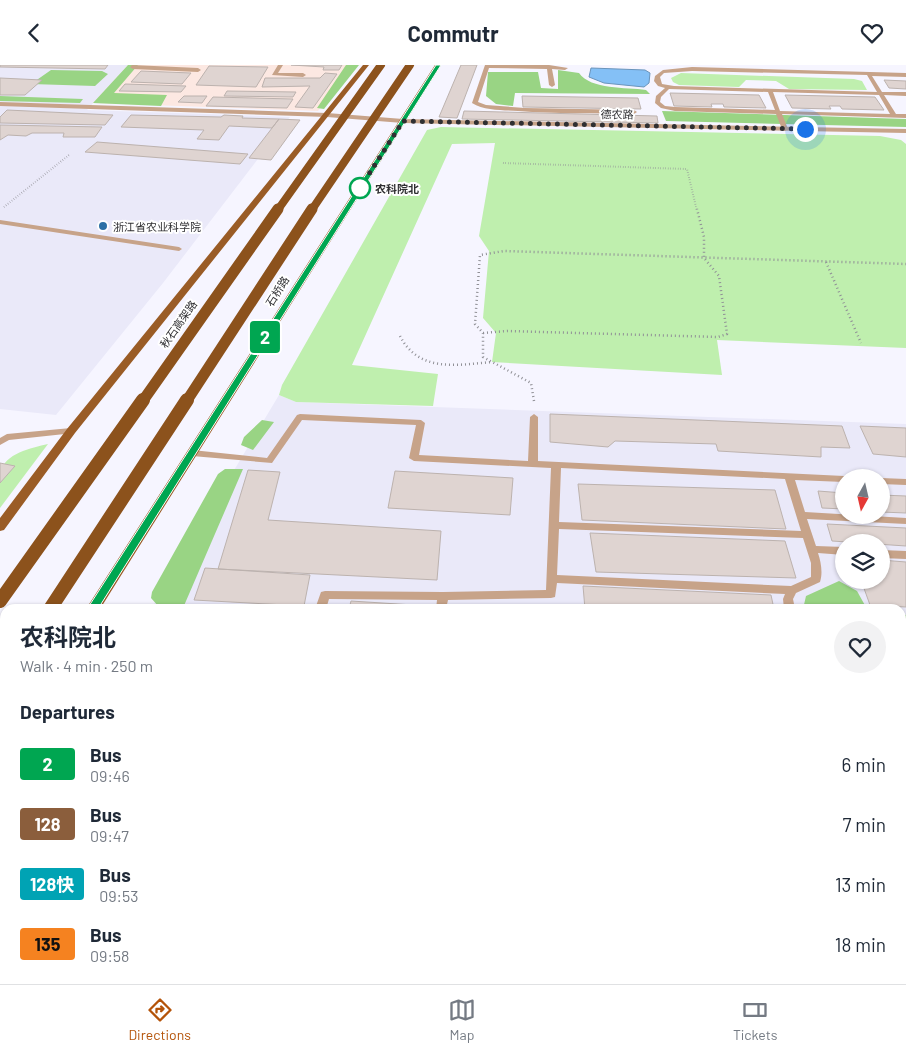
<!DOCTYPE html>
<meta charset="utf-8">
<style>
body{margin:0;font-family:Barlow,"Noto Sans SC",sans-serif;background:#f2f2f3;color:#1f2937;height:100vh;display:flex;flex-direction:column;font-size:19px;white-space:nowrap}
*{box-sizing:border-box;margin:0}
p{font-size:16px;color:#747a83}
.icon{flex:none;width:28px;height:28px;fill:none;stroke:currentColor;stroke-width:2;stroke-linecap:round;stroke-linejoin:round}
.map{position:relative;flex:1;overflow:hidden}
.panel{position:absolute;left:0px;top:539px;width:906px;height:381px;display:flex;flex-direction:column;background:#fff;border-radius:15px 15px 0 0;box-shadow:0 1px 4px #0004}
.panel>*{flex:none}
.badge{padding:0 10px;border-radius:4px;font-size:18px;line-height:32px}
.needle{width:32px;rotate:188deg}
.buttons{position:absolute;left:835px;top:404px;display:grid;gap:10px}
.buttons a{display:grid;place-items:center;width:55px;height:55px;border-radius:50%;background:#fff;box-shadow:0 1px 4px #0004;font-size:25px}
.you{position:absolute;width:25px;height:25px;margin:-12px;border:4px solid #fff;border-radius:50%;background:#1a73e8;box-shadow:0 0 0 8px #1a73e833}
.map>.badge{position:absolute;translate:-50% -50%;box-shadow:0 0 0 2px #fff}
h2{padding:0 20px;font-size:19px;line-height:45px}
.round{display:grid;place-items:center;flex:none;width:52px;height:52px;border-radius:26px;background:#f2f2f3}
.headline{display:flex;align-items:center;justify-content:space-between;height:85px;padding:0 20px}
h1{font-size:24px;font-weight:700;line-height:38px}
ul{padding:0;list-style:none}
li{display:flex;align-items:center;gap:15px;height:60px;padding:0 20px}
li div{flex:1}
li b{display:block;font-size:19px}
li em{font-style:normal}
li .badge{min-width:55px;font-weight:700;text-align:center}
header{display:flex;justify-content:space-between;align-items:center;height:65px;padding:0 20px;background:#fff;font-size:22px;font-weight:700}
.tab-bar{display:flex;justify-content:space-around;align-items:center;height:70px;border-top:1px solid #e0e1e3;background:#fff;font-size:14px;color:#747a83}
.tab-bar a{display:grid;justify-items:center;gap:2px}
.tab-bar .active{color:#b45309}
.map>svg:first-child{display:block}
.built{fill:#eae9f9;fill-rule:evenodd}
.industrial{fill:#fce8e2}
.green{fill:#bfefae}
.forest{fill:#99d484}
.water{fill:#84c0f6;stroke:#6a94bb}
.building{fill:#dfd4d1;stroke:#bcb2ae}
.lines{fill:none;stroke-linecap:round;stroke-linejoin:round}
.path-far1{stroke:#909096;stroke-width:2;stroke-dasharray:0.5 2;stroke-linecap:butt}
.path{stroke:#909096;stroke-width:2.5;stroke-dasharray:1 3;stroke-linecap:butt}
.service{fill:#c7a389;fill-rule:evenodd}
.minor{fill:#c7a389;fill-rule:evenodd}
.primary{fill:#9a5c26;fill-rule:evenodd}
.trunk{fill:#8c521c;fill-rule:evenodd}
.trunk-bridge-far2{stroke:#8c521c;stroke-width:8}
.trunk-bridge-far1{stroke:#8c521c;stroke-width:11}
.trunk-bridge{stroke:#8c521c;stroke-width:14}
.line{fill:#00a651;stroke:#fff}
.walk{stroke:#2f2f32;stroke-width:5;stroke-dasharray:0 9}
.stop-dot{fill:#fff;stroke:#00a651;stroke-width:2.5}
.poi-dot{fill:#2d70a5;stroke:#fff;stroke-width:2}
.labels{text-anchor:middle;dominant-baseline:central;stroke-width:4;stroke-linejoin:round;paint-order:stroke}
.far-street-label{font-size:11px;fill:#2f2f32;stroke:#fff}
.far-stop-label{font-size:11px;font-weight:bold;fill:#2f2f32;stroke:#fff;text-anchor:start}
.far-poi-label{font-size:11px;fill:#2f2f32;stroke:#fff;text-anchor:start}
</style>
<header><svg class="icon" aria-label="back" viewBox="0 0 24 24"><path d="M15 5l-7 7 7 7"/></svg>Commutr<svg class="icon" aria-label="heart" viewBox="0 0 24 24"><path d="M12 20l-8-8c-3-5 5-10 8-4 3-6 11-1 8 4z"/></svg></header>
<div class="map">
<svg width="906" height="919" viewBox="0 0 906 919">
<rect width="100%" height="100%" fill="#f6f5ff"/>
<path class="built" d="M0 0H128L87 45 290 52 163 218 56 350 0 344Z
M279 330 296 337 906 359V836L901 834V544H151ZM844 412H881V450H844ZM844 478H881V515H844Z"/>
<path class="industrial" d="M128 0H355L318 46 93 38Z"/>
<path class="green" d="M681 8 854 14 862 16 867 25 789 24 776 16 746 15 739 22 679 20 673 17 671 13Z
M441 62 880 71 901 75 906 79V283L717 275 722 310 492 297 496 268 483 253 489 186 479 171 495 78 452 79 352 300 438 309 433 341 296 337 279 330 282 320 427 65Z
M48 379 0 443C0 433 0 418 0 408 5 388 31 383 48 379Z"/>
<path class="forest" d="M128 0H138L114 28 167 30 161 41 93 38Z
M346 0H359L324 44 317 43Z
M51 5 102 6 108 9 95 21 31 19Z
M558 5 579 8C591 25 626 22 646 25L650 29 515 28 513 41 496 39 486 31 488 7H538L541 23 558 24Z
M0 31 83 34 80 38 0 36Z
M662 46 906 54V62L666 56Z
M262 355 274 357 253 385 241 380 244 372Z
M225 404H243L183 543 159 542 151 533 152 527 218 409Z
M839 516 857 526 867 544H803L806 531Z
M901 549 906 550V665L901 664Z
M5 822V915H169L170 919H0V827Z"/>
<path class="water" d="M591 3 645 5 650 8 649 18 644 22 604 18 589 12Z
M901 834 906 836V919H881L867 915H901Z"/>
<path class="building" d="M0 0H108L105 4 0 2Z
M291 0H342L339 5H323L324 2Z
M461 0H477L457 53 439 52Z
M209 1 268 2 256 22 196 20Z
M141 6 191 8 182 19 131 17Z
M325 8 337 9 313 43 295 42 310 21 262 22 265 13H320Z
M0 13 42 15 25 30H0Z
M884 15 906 16V24L889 23Z
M125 19 186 21 181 27 119 26Z
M227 26 296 27 293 32 224 31Z
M670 28 759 30 766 43 724 42 723 39H711L712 42 674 41Z
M785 30 875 32 884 45 842 44 840 41H829L831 44 792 43Z
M184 31H207L202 38 178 37Z
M522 31 638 33 641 44 523 42Z
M213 32 293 34 287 43 206 41Z
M7 45 113 50 105 60 0 58V52Z
M464 46 657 51 658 58 462 54Z
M131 50 221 52 224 50 243 51 242 53 279 54 272 63 229 61 219 75 197 74 204 65 121 62Z
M279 54 300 55 271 95 249 93Z
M0 60 102 62 95 72H63L64 68H32L26 71 8 70 0 75Z
M97 77 248 89 240 99 85 87Z
M550 349 842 361 850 383 821 382V392L718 386 716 379 615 376 608 382 550 377Z
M860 361 906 363V392L873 389Z
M0 398 15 401 0 418Z
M248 405 280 407 268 455 441 466 437 515 218 504Z
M395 406 513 413 510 450 388 443Z
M578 419 775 425 786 464 582 455Z
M818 426 844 428V444L822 443Z
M881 430 906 431V448L881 447Z
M827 459 906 463V481L832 476Z
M590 468 785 476 796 513 596 507Z
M881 495 906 497V542L870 540 861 515H881Z
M205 503 310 510 304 541 194 535Z
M583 521 771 530 774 544H585Z
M351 536 429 541V544H349Z
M901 715H906V746L901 745Z
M901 776H906V806L901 805Z"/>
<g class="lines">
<path class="path-far1" d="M503 98 687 104 697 146
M4 142 69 90"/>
<path class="path" d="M826 197 861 278
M483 268 507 266 718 272 727 269 719 211 704 193V172L697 144
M400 271C419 308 457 300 492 297
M534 336 531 318 483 292V268L475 259 480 190 504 186 906 199"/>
<path class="service" d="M132 0 198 3 201 5 198 7 133 4 130 2Z
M278 0H283L278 8H303L306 10 303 12 272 10Z
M485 0H549L568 3 565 5 552 4 555 20 552 22 549 20 547 4 489 3 478 37 486 40 525 43 634 45 637 47 634 49C595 48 556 49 518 46 503 45 485 46 472 38Z
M692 2 906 8V12L872 11 882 27H906V31L884 30 896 49H906V53L782 49 788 64 785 66 782 64 776 49 675 46 661 43 655 38 656 31 665 23 658 21 654 16 655 11 663 5ZM692 6 867 10 877 27 674 21 662 19 660 12 664 8ZM669 24 768 27 775 45 675 42 665 41 660 37 661 32ZM773 27 879 30 890 49 780 46Z
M0 155 179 182 182 184 179 186 0 159Z
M300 349 421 355 425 358 419 390 528 396 530 352 534 349 538 352V396L844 411 848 412H844V417L795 415 805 447 906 453V459L807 454 816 481 844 482V490L818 488C821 497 823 508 820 517L796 528 793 534 795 544H784L783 534 785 529 557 518 555 532 551 533 448 535 446 544H436L437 535 329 534 326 544H315L321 527 325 526 443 527 546 525 551 403 414 396 409 393 416 360 302 355 272 398 192 391 187 388 192 385 267 393 297 350ZM561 403 785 414 801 466 559 457ZM559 464 803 473 811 498V512L791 521 557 510Z
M71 363 75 366 74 368 9 375 0 380V373L7 369Z
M881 413 906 414V420L881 419Z
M881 485 906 486V494L881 493Z
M901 696H906V708L901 707Z
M901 753 906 754V766L901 765Z
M901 812 906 813V827L901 826Z"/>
<path class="minor" d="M0 37 327 48 403 54 906 64V68L403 58 327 52 0 41Z"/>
<path class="primary" d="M363 0H369L75 368 4 465 0 466V453L67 364Z
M435 0H441L100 544H86Z
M5 676V696L0 698V678Z"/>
<path class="trunk" d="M5 606V625L0 627V607Z"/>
<path class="trunk-bridge-far2" d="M277 146 381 0
M311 146 410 0"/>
<path class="trunk-bridge-far1" d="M142 337 278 144
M186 337 312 144"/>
<path class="trunk-bridge" d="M0 536 143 335
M50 544 187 335"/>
</g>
<path class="line" d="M436 0H441L96 547H89V541Z"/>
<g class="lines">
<path class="walk" d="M360 123 403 56 805 64"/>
</g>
<circle class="stop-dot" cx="360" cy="123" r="10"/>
<circle class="poi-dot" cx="103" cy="161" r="5"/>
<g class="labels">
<g class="far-street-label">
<text transform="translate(617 49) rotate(1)">德农路</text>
<text transform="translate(277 226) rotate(-58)">石桥路</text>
<text transform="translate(178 259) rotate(-55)">秋石高架路</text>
</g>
<g class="far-stop-label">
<text x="375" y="123">农科院北</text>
</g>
<g class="far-poi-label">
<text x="113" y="161">浙江省农业科学院</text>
</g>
</g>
</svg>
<div class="buttons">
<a><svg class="needle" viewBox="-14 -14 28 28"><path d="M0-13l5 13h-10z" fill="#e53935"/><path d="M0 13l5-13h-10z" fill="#747a83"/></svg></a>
<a><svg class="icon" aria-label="layers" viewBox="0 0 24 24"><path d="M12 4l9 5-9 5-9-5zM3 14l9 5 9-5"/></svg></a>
</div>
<div class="you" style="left:805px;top:64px"></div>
<b class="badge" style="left:265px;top:272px;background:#00a651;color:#fff">2</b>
<section class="panel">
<div class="headline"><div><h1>农科院北</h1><p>Walk · 4 min · 250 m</p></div><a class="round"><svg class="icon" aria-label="heart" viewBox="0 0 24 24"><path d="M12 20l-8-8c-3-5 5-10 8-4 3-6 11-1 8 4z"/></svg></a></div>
<h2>Departures</h2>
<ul>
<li><span class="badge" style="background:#00a651;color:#fff">2</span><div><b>Bus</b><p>09:46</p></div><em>6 min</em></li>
<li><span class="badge" style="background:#8b5e3c;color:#fff">128</span><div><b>Bus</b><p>09:47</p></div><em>7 min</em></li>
<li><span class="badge" style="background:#00a3b4;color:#fff">128快</span><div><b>Bus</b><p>09:53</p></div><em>13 min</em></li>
<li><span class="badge" style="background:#f58220;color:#111">135</span><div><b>Bus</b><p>09:58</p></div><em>18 min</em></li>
</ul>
</section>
</div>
<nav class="tab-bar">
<a class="active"><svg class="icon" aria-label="directions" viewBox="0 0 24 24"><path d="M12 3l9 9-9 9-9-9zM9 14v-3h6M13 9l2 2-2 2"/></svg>Directions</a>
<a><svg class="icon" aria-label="map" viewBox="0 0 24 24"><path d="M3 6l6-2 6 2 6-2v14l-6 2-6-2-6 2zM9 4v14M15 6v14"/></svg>Map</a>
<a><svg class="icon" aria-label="tickets" viewBox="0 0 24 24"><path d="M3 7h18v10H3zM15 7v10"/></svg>Tickets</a>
</nav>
